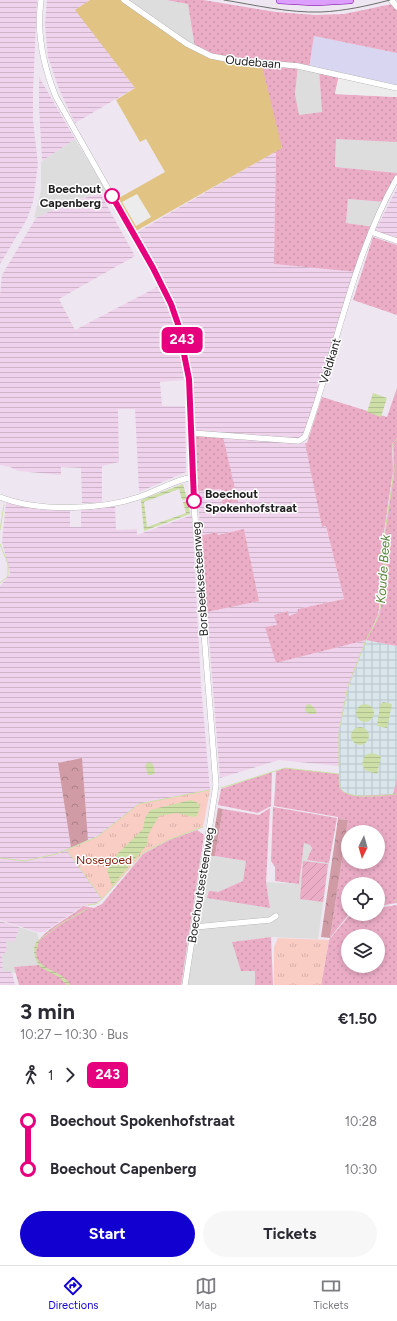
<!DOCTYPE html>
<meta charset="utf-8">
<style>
body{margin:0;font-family:Figtree,sans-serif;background:#f7f7f7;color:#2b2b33;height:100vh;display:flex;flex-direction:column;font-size:15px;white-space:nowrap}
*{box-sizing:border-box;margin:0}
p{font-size:13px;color:#7c7c81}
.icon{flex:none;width:22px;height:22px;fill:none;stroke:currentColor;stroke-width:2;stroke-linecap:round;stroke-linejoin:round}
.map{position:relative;height:985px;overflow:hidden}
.side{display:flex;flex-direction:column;background:#fff;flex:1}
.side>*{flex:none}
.badge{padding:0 8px;border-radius:6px;font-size:14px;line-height:26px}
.needle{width:26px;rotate:185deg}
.fabs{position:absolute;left:341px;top:825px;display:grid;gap:8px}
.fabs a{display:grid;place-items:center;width:44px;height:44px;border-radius:50%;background:#fff;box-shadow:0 2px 6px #0003;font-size:20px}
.map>.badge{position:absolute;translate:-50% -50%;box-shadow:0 0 0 2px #fff}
.legs{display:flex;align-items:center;gap:6px;height:44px;padding:0 20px;font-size:13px}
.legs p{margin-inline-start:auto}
.overview{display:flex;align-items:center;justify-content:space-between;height:68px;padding:0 20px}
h1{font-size:22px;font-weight:700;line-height:30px}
.action{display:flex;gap:8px;margin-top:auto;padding:8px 20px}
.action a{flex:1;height:46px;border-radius:24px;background:#1100d0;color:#fff;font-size:16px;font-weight:700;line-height:46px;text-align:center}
.action a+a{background:#f7f7f7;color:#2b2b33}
ul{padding:0 20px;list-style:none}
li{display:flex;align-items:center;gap:14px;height:48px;font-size:15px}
li i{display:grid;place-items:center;width:6px;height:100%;margin:0 5px;background:currentColor}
li i::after{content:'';width:10px;height:10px;margin:-5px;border:3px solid;border-radius:50%;background:#fff}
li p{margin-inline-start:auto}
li:first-child i{background:linear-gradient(#0000 50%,currentColor 0)}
li:last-child i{background:linear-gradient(currentColor 50%,#0000 0)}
.menu{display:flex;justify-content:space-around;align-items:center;height:56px;border-top:1px solid #e1e1e2;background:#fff;font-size:11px;color:#7c7c81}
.menu a{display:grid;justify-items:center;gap:2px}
.menu .current{color:#1100d0}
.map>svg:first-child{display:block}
.residential{fill:#ddddde}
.commercial{fill:#d9d6f1}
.industrial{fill:url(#industrial-grid)}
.farmland{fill:url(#farmland-rules)}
.grass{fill:url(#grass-dots);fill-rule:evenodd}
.forest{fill:url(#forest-crowns)}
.park{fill:url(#park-tufts)}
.garden{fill:url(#garden-furrows)}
.pitch{fill:#e1c484}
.parking{fill:#ececec}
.water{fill:url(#water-rules)}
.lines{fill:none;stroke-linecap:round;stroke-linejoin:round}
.stream{stroke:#cddfa7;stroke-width:1}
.minor-casing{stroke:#9d9d9d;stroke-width:6}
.major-casing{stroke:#76009c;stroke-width:8}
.minor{stroke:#fff;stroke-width:5.5}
.major{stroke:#dc9ffd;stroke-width:7}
.tram{stroke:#6e6e6e;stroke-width:1}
.line-1-casing{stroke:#fff;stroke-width:9}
.line-1{stroke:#e6007e;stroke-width:6}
.stop-1-dot{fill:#fff;stroke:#e6007e;stroke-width:2}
.labels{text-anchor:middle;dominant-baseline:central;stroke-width:3;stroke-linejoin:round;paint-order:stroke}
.street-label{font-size:12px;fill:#202020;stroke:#fff}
.stop-label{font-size:12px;font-weight:bold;fill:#202020;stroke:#fff;text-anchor:end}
.park-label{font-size:12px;fill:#821e0a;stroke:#fff}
.water-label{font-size:13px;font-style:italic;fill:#578239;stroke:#fff}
</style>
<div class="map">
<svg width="397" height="985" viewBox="0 0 397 985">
<defs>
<pattern id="industrial-grid" width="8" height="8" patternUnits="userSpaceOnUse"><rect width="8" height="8" fill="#d8e5ea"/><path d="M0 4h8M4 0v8" fill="none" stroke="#b9c4c8"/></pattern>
<pattern id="farmland-rules" width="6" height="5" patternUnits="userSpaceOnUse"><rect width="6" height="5" fill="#efd2eb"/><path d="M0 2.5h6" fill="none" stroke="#cdb4c9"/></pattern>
<pattern id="grass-dots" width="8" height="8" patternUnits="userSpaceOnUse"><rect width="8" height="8" fill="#ebacc6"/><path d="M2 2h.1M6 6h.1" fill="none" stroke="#c994aa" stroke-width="1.8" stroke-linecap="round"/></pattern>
<pattern id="forest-crowns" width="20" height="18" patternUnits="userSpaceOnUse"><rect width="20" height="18" fill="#d19ba6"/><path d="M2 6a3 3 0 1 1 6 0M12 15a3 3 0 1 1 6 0" fill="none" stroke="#a97e87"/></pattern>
<pattern id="park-tufts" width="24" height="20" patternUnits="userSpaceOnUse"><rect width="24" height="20" fill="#facdc4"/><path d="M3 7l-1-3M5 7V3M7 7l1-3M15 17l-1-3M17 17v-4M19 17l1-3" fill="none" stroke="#d6b0a8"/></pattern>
<pattern id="garden-furrows" width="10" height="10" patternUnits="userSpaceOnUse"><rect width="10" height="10" fill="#ebacc6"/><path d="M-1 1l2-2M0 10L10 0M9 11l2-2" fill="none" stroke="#c994aa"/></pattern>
<pattern id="water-rules" width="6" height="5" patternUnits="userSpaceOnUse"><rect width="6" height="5" fill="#cddfa7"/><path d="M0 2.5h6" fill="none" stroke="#b0bf8f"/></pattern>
</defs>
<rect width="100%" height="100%" fill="#eee7f1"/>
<path class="residential" d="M124 0H166L188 4 195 48Z
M298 66 319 70 322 112 299 115 295 94Z
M336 138 397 142V173L335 167Z
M75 139 106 190 63 205 36 218 34 217 41 191V162Z
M348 199 385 202 374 227 346 223Z
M304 843 310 845 312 848 307 860 329 863 318 939 271 937 233 942 255 971V985H181L201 854 246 861 243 881 218 892 270 908 266 882 299 884Z
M19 927 37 933 39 940 37 942 39 965 14 967 16 973 3 972 2 955 7 951 6 940 15 941Z"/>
<path class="commercial" d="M314 36 397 53V87L309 68Z"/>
<path class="industrial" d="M366 640 397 646V778L393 795 357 796 347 794 340 788 338 756 339 731 348 686Z"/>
<path class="farmland" d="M0 0H37L33 92V120L38 164 33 202 27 219 0 264Z
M47 0H90L76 10 135 88 75 123 59 89 48 57 45 25Z
M39 77 75 139 42 161 39 106Z
M276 151 274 264 358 272 303 440 191 433 189 379 178 324 134 234Z
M397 188V239L375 231Z
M100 193 135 256 59 299 75 330 159 286 172 318 181 353 184 380 160 382 162 406H185L186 472 139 492 135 409H118L119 462 102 466V502L82 503 81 468 61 467V475L19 471 10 467 0 465V296L2 275 36 218 63 205Z
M223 437 305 443 322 527 326 526 344 599 298 609 297 613 289 616 288 612 275 615 277 625 266 627 276 663 366 640 347 693 339 731V766L279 760 220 778 207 612 259 601 244 529 218 535 217 532 200 536 198 491 221 489Z
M6 503 70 508V527H81V508L115 505 116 530 137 529V535L192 515 201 686 210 790 139 804 97 837 88 840 82 759 58 763 71 848 67 850 102 899 96 904 83 906 44 932H37L0 920V586L10 574 2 542Z
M0 921 19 927 15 942 6 940 7 951 2 955 3 972 9 971 12 973 15 985H0Z"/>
<path class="grass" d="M166 0H203L276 12 315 15 344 14 397 3V53L314 36 309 68 298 66 295 94 299 115 322 112 319 70 339 75 335 94 397 97V142L336 139 335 167 397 173V178L385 202 348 199 346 223 374 227 358 272 274 264 276 151 282 147 232 60 195 48 188 4Z
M373 237 397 245V315L353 300Z
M397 388V646L366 640 276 663 265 627 277 625 274 615 288 611 289 616 297 613 298 609 344 599 326 526 322 527 305 443H307L322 397 387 417ZM392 442C397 471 388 503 385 531 381 564 390 602 371 630L378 615 383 577 384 532 393 471Z
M197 435 223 437 238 502 223 504 221 489 198 491 195 437Z
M244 529 259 601 207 612 200 536 217 532 218 535Z
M285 768 339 774 340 788 343 792 357 796 393 794 397 778V903L378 906V884H348L349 914 330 938 348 820 338 819V817L274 806 276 771ZM348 832H378V862H348Z
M272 772 271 806 258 813 218 805 221 789Z
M273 807 337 818 329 863 307 860 312 848 310 845 304 843 299 884 275 881V867L271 861Z
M270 808 266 882 270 908 207 898 209 891 218 892 243 881 246 861 215 856 223 809 259 815Z
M197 830 204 835 181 985H19L14 967 39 965C38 961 36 957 35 953 33 933 71 918 83 906L94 908 102 904 143 854 169 840Z
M397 905V985H321L329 940 348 917 354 914H378V908ZM348 936H378V966H348Z
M271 937 273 985H255V971H241L232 942Z"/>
<path class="forest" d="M82 758 88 840 71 848 58 763Z
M218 808 223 809 215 856H210Z
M338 819 348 820 330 938 321 937Z"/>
<path class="park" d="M210 790 203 827 168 840 143 853 102 899 67 850 97 837 139 804Z
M278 938 329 940 321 985H274V947Z"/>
<path class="garden" d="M303 861 328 864 323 902 300 899Z"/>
<path class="pitch" d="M90 0H124L168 30 211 56 261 62 282 148 136 231 117 199 165 172 146 139 140 142 116 100 135 88 75 10Z"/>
<path class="parking" d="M339 75 397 87V97L335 94Z
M137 194 151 217 136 226 122 202Z"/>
<path class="water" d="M373 393 387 398 381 417 367 412Z
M183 484 187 499 182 500 179 489 144 502 147 527 186 513 183 502 188 501 190 514 144 531 141 500Z
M383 702 392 704 387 728 377 726 380 705Z
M310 704 316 710V714H309L305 711 306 705Z
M356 713a9 9 0 1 1 18 0a9 9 0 1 1-18 0Z
M351 736a9 9 0 1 1 18 0a9 9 0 1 1-18 0Z
M372 753 381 756 377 774 365 770 362 764 365 755Z
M149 762 153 764 155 773 152 775H148L145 765Z
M191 800 198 803 200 806 197 816 194 817 176 813 159 816 148 835 147 845 112 886 107 870 117 854 143 829 145 818 150 810Z
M37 941 39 942C26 971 62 967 70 985H67L59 977 40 967C35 959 31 949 37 941Z"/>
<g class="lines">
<path class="stream" d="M0 530 4 505
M0 544 8 564V576L0 583
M339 766V731L348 686 366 640 379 616 384 577 385 532 394 472 393 443 397 439
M339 776 340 788C348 801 383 795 397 794
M221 788 285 768 339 774
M67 850 102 899 96 904 88 905
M0 858 25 861 56 854 97 837 139 804 210 790
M102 899 143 853 168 840 203 827
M395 901 397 900
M38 941 59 925 87 909"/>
<g class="minor-casing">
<path id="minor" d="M41 0C36 34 43 65 56 97L153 268 171 303 178 324 187 363 194 505 216 785 185 985
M124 0 187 44 211 56 232 60 298 66 397 88
M391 0 397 7
M371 232 397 241
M191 433 299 441 305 437C336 352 352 257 397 178
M0 497C37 512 101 510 139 497 157 491 174 480 193 477
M195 927 270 920 276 916"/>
</g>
<g class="major-casing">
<path id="major" d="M280 0 315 2 350 0"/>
</g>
<use href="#minor" class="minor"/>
<use href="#major" class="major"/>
<path class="tram" d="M224 0C255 5 288 13 321 12 344 11 367 6 390 0"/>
</g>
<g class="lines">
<g class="line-1-casing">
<path id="line-1" d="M112 196 153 268 171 304 178 324 189 379 194 501"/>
</g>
<use href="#line-1" class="line-1"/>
</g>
<g class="stop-1-dot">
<circle cx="112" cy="196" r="7"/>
<circle cx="194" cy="501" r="7"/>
</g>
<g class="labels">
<g class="street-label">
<text transform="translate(253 62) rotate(5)">Oudebaan</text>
<text transform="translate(330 361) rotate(-73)">Veldkant</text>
<text transform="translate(200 579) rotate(-94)">Borsbeeksesteenweg</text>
<text transform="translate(201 885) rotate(-81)">Boechoutsesteenweg</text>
</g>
<g class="stop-label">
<text x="101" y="189">Boechout<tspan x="101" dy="14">Capenberg</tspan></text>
<text x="205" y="494" text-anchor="start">Boechout<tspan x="205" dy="14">Spokenhofstraat</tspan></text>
</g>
<g class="park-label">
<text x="104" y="860">Nosegoed</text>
</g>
<g class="water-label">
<text transform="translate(383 569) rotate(-86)">Koude Beek</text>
</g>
</g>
</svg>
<div class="fabs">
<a><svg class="needle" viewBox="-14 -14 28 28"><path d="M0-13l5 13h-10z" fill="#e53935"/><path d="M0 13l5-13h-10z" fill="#7c7c81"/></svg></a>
<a><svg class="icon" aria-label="locate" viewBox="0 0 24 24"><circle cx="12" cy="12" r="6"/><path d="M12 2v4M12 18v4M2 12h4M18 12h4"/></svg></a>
<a><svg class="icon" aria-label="layers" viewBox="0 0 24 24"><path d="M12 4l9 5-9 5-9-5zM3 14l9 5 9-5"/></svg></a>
</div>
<b class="badge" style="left:182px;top:340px;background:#e6007e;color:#fff">243</b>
</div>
<section class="side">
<div class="overview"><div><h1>3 min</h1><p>10:27 – 10:30 · Bus</p></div><b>€1.50</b></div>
<div class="legs"><svg class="icon" aria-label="walk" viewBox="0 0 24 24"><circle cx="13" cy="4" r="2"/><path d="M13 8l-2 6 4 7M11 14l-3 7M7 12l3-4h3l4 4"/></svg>1<svg class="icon" aria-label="forward" viewBox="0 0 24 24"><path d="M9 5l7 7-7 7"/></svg><b class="badge" style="background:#e6007e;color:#fff">243</b></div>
<ul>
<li><i style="color:#e6007e"></i><b>Boechout Spokenhofstraat</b><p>10:28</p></li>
<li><i style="color:#e6007e"></i><b>Boechout Capenberg</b><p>10:30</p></li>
</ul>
<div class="action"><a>Start</a><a>Tickets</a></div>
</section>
<nav class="menu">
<a class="current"><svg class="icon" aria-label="directions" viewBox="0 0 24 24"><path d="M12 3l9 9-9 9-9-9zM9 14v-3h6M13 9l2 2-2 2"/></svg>Directions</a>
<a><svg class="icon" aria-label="map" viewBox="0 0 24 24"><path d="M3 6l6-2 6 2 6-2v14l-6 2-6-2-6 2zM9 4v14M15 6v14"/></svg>Map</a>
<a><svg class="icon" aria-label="tickets" viewBox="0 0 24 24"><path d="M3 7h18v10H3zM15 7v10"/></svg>Tickets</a>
</nav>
